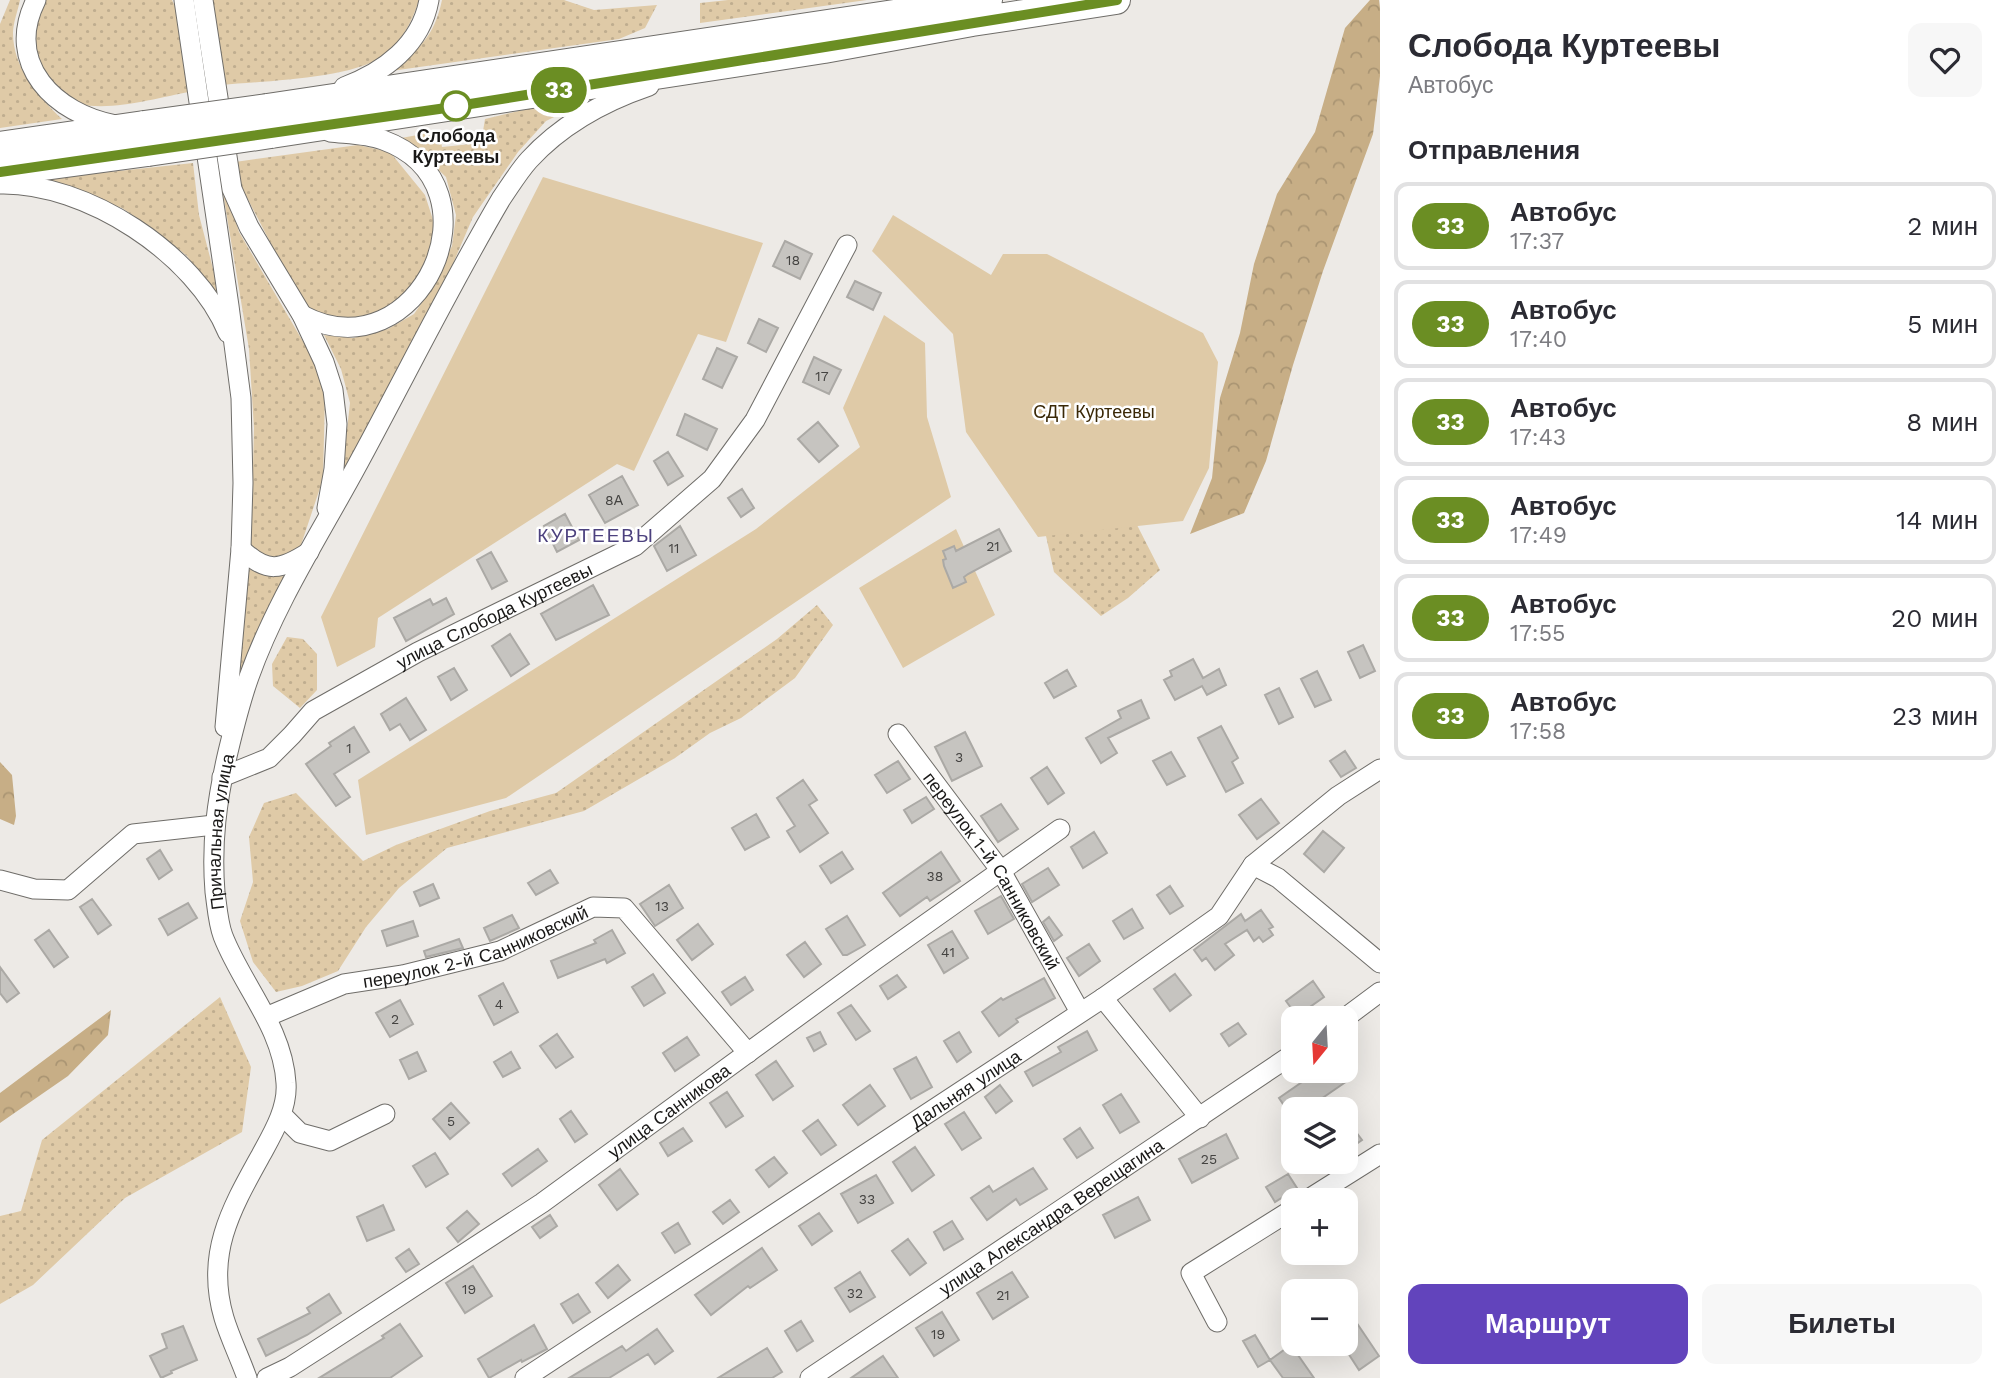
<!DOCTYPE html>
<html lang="ru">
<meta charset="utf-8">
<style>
body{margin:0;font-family:"Work Sans",sans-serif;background:#f7f7f7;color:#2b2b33;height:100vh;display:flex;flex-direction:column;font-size:26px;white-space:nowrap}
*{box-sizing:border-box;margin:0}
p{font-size:23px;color:#7c7c81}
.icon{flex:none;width:38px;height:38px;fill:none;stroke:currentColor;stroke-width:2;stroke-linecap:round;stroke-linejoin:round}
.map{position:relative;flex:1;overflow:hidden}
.drawer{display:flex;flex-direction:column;background:#fff;width:630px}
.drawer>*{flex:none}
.badge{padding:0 14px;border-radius:23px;font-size:24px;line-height:46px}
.needle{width:46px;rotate:198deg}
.buttons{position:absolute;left:1281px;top:1006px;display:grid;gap:14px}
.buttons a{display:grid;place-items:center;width:77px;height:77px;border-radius:14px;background:#fff;box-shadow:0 7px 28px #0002;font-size:35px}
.map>.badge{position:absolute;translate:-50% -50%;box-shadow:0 0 0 4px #fff}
h2{padding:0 28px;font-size:26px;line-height:63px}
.round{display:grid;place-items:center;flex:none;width:74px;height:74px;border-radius:14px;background:#f7f7f7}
.summary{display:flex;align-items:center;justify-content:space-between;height:119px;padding:0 28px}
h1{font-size:33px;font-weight:700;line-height:52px}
.primary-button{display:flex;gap:14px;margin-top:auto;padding:14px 28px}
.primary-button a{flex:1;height:80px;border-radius:14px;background:#6244bc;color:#fff;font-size:28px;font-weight:700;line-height:80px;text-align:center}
.primary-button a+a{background:#f7f7f7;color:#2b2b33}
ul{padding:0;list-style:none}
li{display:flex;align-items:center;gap:21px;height:88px;margin:0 14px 10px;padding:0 14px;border:4px solid #e1e1e2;border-radius:14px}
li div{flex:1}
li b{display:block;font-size:26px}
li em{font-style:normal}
li .badge{min-width:77px;font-weight:700;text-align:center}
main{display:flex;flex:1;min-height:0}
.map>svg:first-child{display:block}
.grass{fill:url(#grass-dots)}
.forest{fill:url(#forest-crowns)}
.garden{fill:#dfcaa7}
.building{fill:#c6c4c0;stroke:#aba9a5;stroke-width:2}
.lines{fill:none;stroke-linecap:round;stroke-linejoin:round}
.minor-casing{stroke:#6f6d69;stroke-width:21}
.highway-casing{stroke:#6f6d69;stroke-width:30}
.minor{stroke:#fff;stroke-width:19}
.highway{stroke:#fff;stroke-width:28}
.highway-bridge-casing{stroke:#6f6d69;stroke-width:30;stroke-linecap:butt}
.highway-bridge{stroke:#fff;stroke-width:28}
.line-casing{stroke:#fff;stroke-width:16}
.line{stroke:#6b8e23;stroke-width:10}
.stop-dot{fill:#fff;stroke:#6b8e23;stroke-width:3.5}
.labels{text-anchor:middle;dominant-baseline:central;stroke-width:5;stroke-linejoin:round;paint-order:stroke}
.number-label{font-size:14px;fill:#444341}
.stop-label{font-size:18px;font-weight:bold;fill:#191817;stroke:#fff}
.park-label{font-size:18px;fill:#3a2806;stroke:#fff}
.street-label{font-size:18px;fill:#191817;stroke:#fff}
.neighbourhood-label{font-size:19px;letter-spacing:2px;fill:#4c417e;stroke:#fff}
</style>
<main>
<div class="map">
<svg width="1380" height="1378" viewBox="0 0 1380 1378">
<defs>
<pattern id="grass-dots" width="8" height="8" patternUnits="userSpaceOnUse" patternTransform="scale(1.75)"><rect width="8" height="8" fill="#dfcaa7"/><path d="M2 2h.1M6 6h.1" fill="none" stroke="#bfad8f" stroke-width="1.8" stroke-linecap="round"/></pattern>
<pattern id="forest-crowns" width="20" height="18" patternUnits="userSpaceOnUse" patternTransform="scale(1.75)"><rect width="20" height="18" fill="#c7ae86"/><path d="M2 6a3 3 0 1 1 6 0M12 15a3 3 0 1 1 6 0" fill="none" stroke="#aa9573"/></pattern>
</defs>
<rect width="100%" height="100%" fill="#edeae6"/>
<path class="grass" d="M10 0H20C18 10 13 23 13 33 13 68 38 96 62 119L0 128V24Z
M43 0H172L177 10 189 92C154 98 90 119 60 95 57 92 53 86 51 82 27 51 34 34 43 0Z
M212 0H419C412 22 401 44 381 57 349 79 263 81 222 85Z
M442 0H564L594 10 657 5 645 28 619 39 391 71C420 48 434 37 442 0Z
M728 0H867L700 23V3Z
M589 100 546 121 518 152 473 217 452 266 341 483 350 403 341 369 324 335 353 338 388 329 414 314 425 298 452 246 456 215 446 177 424 156 396 139 439 131 442 147 481 143 485 119 531 108Z
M358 145 390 152 425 195 434 223 433 253 405 296 385 310 358 320 312 312 296 292 241 186 235 162Z
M193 163 199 215 222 303 187 256 156 231 122 208 35 180Z
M218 163 239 232 315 362 325 394 323 479 300 548 289 555 270 557 259 554 251 544 254 428 249 349Z
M1069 510 1137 525 1160 570 1128 598 1101 616 1054 572 1046 536Z
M246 569 286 577 233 702Z
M817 605 833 625 795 678 741 718 710 733 675 758 584 811 447 848 399 888 366 927 338 971 302 986 276 992 253 962 240 921 253 882 249 837 264 803 296 793 363 861 396 845 490 811 556 793 777 639Z
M287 637 303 639 317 654V690L300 708 273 686 272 664Z
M220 997 251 1067 242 1132 125 1198 33 1285 0 1304V1216L21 1211 42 1140Z"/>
<path class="forest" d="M1370 0H1379L1380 8V76L1373 134 1323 271 1293 365 1266 461 1244 513 1190 534 1212 478 1220 398 1240 333 1254 264 1277 194 1315 132 1345 28Z
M0 762 12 775 16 816 14 825 0 819Z
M111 1010 108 1035 68 1076 0 1123V1093Z"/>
<path class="garden" d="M543 177 763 243 726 342 698 334 634 471 617 464 378 618 375 647 337 667 321 617Z
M893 215 991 275 1003 254H1047L1203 333 1218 362 1209 468 1183 521 1038 537 966 432 953 334 872 251Z
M884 315 925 343 927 417 951 497 506 798 366 835 358 780 756 529 860 447 843 408Z
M956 529 995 615 903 668 859 588Z"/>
<path class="building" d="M785 241 812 254 800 279 773 266Z
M855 281 881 293 873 310 847 297Z
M759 319 778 328 766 352 748 343Z
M717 348 737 357 722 388 703 379Z
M814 357 841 370 829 394 803 382Z
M685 414 717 429 707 450 677 435Z
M818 422 838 446 819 462 798 439Z
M668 452 683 476 668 485 654 461Z
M622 476 638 505 605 523 589 495Z
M742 489 754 508 741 517 728 498Z
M565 514 579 540 557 552 544 526Z
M680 526 696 555 667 571 654 546Z
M999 529 1011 551 968 574 964 577 966 582 953 588 944 566 943 560 946 559 943 551 954 546 956 551Z
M491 552 507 581 492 589 477 560Z
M593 585 609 615 556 640 541 614Z
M446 598 454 614 406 641 394 618 430 599 433 605Z
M510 634 529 664 511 676 492 646Z
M1363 645 1375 671 1360 678 1348 652Z
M1193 659 1203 678 1219 669 1226 685 1207 695 1202 686 1175 700 1164 680 1172 676 1170 671Z
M454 668 467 690 451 700 438 677Z
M1067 670 1076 686 1054 698 1045 683Z
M1317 671 1331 700 1315 707 1301 679Z
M1279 688 1293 717 1279 724 1265 695Z
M406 698 426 730 410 740 400 724 390 730 381 714Z
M1141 700 1149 718 1108 738 1117 753 1101 763 1086 738 1121 718 1118 711Z
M1221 726 1238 758 1232 762 1243 783 1226 792 1198 738Z
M354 727 369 752 334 774 350 797 336 806 306 764 331 746 329 743Z
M965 732 982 766 952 781 935 747Z
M1345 751 1356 768 1341 777 1330 761Z
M1171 752 1185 776 1167 785 1153 761Z
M898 761 910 779 887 793 875 775Z
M1047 767 1064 793 1048 804 1031 778Z
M803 780 817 800 809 805 828 833 800 852 787 831 795 826 777 798Z
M926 797 934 809 912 823 904 810Z
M1261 799 1279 823 1257 839 1239 815Z
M1001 804 1018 829 998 842 981 816Z
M756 814 769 837 745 850 732 828Z
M1323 831 1344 848 1324 872 1304 854Z
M1094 832 1107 853 1083 868 1071 847Z
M160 850 172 870 159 879 147 859Z
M842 852 853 869 831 883 820 866Z
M941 852 960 881 930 901 927 897 900 916 883 893Z
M1048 868 1059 885 1032 902 1022 884Z
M550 870 558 883 536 895 528 883Z
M433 884 439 898 420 906 414 892Z
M669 885 683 908 655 926 640 904Z
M1170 886 1183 906 1170 914 1157 895Z
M1001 896 1014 919 988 934 975 911Z
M92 899 111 925 98 934 80 907Z
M188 903 197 918 168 935 159 919Z
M1132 909 1143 928 1124 939 1113 921Z
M1261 910 1273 927 1269 929 1273 935 1263 942 1259 937 1254 941 1247 930 1225 944 1234 955 1215 970 1206 958 1202 961 1194 950 1241 914 1245 921Z
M512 915 519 928 490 941 484 928Z
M847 916 865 945 847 955H843L826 929Z
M1049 917 1062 935 1054 941 1043 922Z
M413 921 418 936 387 946 382 931Z
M698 924 713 944 692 960 677 940Z
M49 930 68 957 54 967 35 940Z
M612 930 625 953 607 963 605 959 558 978 551 961 596 943 594 940Z
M952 931 968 958 944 973 928 945Z
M459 939 463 948 426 957 424 951Z
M805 942 821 964 804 977 787 955Z
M1089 944 1100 961 1079 976 1067 958Z
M0 967 19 993 7 1002 0 993Z
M653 974 665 993 644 1006 632 987Z
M1175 974 1191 995 1170 1011 1154 989Z
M897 975 906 987 888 999 880 986Z
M745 977 753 990 731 1005 722 992Z
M1044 978 1055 998 1016 1019 1018 1022 999 1036 982 1012 1001 998 1003 1000Z
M1313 981 1324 997 1297 1016 1286 1001Z
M503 983 518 1012 494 1025 479 996Z
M400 1000 413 1024 390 1037 376 1013Z
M851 1005 870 1031 856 1040 838 1013Z
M1238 1023 1246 1034 1229 1046 1221 1034Z
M1087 1031 1097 1050 1033 1086 1025 1072 1061 1052 1058 1047Z
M820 1032 826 1044 814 1051 807 1038Z
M959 1032 971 1052 957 1062 944 1041Z
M557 1034 573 1057 556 1068 540 1046Z
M687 1037 699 1055 675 1071 663 1053Z
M417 1052 426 1071 409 1079 400 1060Z
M511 1052 520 1068 503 1077 494 1062Z
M916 1057 932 1087 911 1099 894 1069Z
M776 1061 793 1086 773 1100 756 1075Z
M1318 1071H1345L1350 1079 1305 1110H1287L1279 1098Z
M870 1085 885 1106 858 1125 843 1105Z
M1000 1085 1012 1101 996 1113 985 1097Z
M727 1092 743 1116 726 1127 710 1103Z
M1121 1094 1139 1122 1120 1133 1103 1105Z
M451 1103 469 1123 450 1139 433 1119Z
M571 1111 587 1134 575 1142 560 1119Z
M964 1112 981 1138 962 1150 945 1124Z
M818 1120 836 1145 821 1155 803 1131Z
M683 1128 692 1141 668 1156 660 1143Z
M1080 1128 1093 1148 1077 1158 1064 1139Z
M1353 1128 1362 1140 1346 1151V1133Z
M1226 1134 1238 1158 1192 1183 1179 1159Z
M915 1147 934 1175 912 1191 893 1162Z
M538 1149 547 1161 512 1186 503 1174Z
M435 1153 448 1174 426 1187 413 1166Z
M774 1157 787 1173 769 1187 756 1170Z
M1033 1168 1047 1189 1020 1205 1016 1199 987 1220 971 1198 989 1186 993 1192Z
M620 1169 638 1194 617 1210 599 1185Z
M1288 1174 1297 1188 1275 1202 1266 1187Z
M876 1175 893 1203 858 1223 841 1194Z
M1138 1197 1150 1220 1115 1238 1103 1215Z
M730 1200 739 1212 723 1224 713 1212Z
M383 1205 394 1230 367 1241 357 1217Z
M467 1211 479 1224 458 1242 447 1228Z
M819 1213 832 1231 812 1245 799 1226Z
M550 1215 557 1226 540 1238 532 1227Z
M952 1221 963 1239 944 1250 934 1232Z
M678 1223 690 1244 675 1253 662 1233Z
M908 1239 926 1263 910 1275 892 1251Z
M762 1248 777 1270 750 1288 748 1286 711 1315 695 1295Z
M409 1249 419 1264 406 1272 396 1258Z
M618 1265 630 1280 608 1298 596 1283Z
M473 1266 492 1296 465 1313 446 1283Z
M860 1272 875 1297 850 1312 835 1288Z
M1012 1272 1028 1297 993 1319 977 1293Z
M329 1294 341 1313 307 1335 266 1356 258 1339 310 1313 307 1308Z
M578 1294 590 1312 573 1323 561 1304Z
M1346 1307 1379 1356 1359 1370 1346 1350Z
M942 1312 959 1340 934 1356 916 1328Z
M801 1321 813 1341 797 1351 785 1331Z
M400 1324 422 1356 390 1378H319L384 1338 382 1336Z
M534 1325 547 1349 522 1362 521 1360 489 1378 478 1359Z
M183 1326 197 1360 171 1371 172 1373 161 1378 150 1356 167 1348 162 1334Z
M657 1329 673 1351 655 1364 648 1354 609 1378H569L622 1346 626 1351Z
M1255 1335 1270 1360 1258 1367 1243 1341Z
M1291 1345 1314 1378H1283L1270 1360Z
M767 1348 782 1372 772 1378H718Z
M883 1356 898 1378H851Z"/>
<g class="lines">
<g class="minor-casing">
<g id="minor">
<path d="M36 0C4 64 55 114 116 125"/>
<path d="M184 0 229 306 241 398 243 483 241 549 225 727"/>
<path d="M203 0 232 189 249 227 302 315 324 362 333 390 337 424 334 469 327 508"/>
<path d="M344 87C384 72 421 45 429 0"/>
<path d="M0 184C86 182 196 254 228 333"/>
<path d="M302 315C419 377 507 185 383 140 367 134 347 134 330 132"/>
<path d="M241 549C267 574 281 570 309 552"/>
<path id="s1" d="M898 734 1001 871 1080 1012"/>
<path id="s2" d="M222 777 269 758 292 735 313 711 418 652 635 546 712 479 755 420 847 245"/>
<path d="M1253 865 1278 878 1380 963"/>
<path d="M0 880 34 889 68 890 133 834 214 825"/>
<path d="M1103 998 1200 1118"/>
<path id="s3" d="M266 1017 344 984 403 975 500 951 593 907 624 908 748 1053"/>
<path d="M1345 1018 1380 992"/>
<path d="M282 1115 300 1133 330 1141 385 1114"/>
<path d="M1307 1200 1380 1154"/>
<path d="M1217 1322 1191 1273 1293 1209"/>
<path id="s4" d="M247 1378C240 1358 230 1338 224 1318 205 1254 231 1209 261 1155 273 1133 288 1108 286 1083 283 1028 242 985 223 936 218 923 217 906 215 892 211 843 217 799 228 752 234 727 240 702 249 677 276 601 322 531 360 460 407 373 451 284 501 199 510 186 519 171 529 160 561 125 605 101 649 86"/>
<path id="s5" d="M267 1378 290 1367 329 1342 542 1203 875 960 1060 829"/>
<path id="s6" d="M525 1378 1103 998 1219 916 1253 865 1338 796 1380 769"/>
<path id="s7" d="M810 1378 1293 1054"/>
</g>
</g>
<g class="highway-casing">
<path id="highway" d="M267 108 988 0
M271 134 824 49 972 22 1116 0
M0 146 144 125
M0 172 148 152"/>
</g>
<use href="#minor" class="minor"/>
<use href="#highway" class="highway"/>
<g class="highway-bridge-casing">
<path id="highway-bridge" d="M144 125 267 108
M148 152 271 134"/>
</g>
<use href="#highway-bridge" class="highway-bridge"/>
</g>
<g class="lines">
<g class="line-casing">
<path id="line" d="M0 172 439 109 1117 0"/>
</g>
<use href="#line" class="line"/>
</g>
<circle class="stop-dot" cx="456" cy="106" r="14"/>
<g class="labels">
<g class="number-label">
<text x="793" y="260">18</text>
<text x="822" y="376">17</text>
<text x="614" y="500">8А</text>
<text x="993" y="546">21</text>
<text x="674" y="548">11</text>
<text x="349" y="748">1</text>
<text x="959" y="757">3</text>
<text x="935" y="876">38</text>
<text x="662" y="906">13</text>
<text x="948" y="952">41</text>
<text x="499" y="1004">4</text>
<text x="395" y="1019">2</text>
<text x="451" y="1121">5</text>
<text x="1209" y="1159">25</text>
<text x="867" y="1199">33</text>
<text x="469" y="1289">19</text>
<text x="855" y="1293">32</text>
<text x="1003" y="1295">21</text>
<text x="938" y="1334">19</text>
</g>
<g class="stop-label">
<text x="456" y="135">Слобода<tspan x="456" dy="21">Куртеевы</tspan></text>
</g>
<g class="park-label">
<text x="1094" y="411">СДТ Куртеевы</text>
</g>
<g class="street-label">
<text stroke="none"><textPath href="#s2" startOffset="320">улица Слобода Куртеевы</textPath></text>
<text stroke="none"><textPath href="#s4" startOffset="581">Причальная улица</textPath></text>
<text stroke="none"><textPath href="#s1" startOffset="166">переулок 1-й Санниковский</textPath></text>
<text stroke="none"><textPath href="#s3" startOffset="222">переулок 2-й Санниковский</textPath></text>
<text stroke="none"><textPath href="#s6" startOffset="527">Дальняя улица</textPath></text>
<text stroke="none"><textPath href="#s5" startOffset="483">улица Санникова</textPath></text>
<text stroke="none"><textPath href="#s7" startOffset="290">улица Александра Верещагина</textPath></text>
</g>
<g class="neighbourhood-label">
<text x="596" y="535">КУРТЕЕВЫ</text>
</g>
</g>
</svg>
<div class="buttons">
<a><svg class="needle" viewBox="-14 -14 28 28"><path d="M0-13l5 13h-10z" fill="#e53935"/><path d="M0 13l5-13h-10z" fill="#7c7c81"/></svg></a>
<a><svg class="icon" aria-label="layers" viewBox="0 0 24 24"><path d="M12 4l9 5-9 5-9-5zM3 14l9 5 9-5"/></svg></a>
<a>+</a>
<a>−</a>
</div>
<b class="badge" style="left:559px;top:90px;background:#6b8e23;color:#fff">33</b>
</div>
<section class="drawer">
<div class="summary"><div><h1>Слобода Куртеевы</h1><p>Автобус</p></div><a class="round"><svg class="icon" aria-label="heart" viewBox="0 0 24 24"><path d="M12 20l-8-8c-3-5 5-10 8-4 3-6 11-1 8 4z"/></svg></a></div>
<h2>Отправления</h2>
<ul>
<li><span class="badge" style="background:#6b8e23;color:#fff">33</span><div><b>Автобус</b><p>17:37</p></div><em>2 мин</em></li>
<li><span class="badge" style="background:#6b8e23;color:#fff">33</span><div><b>Автобус</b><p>17:40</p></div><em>5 мин</em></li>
<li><span class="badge" style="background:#6b8e23;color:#fff">33</span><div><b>Автобус</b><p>17:43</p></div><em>8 мин</em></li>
<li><span class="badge" style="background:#6b8e23;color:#fff">33</span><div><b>Автобус</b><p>17:49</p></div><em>14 мин</em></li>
<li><span class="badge" style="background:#6b8e23;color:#fff">33</span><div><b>Автобус</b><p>17:55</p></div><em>20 мин</em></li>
<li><span class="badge" style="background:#6b8e23;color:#fff">33</span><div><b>Автобус</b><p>17:58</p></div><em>23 мин</em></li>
</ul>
<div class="primary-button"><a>Маршрут</a><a>Билеты</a></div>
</section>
</main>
